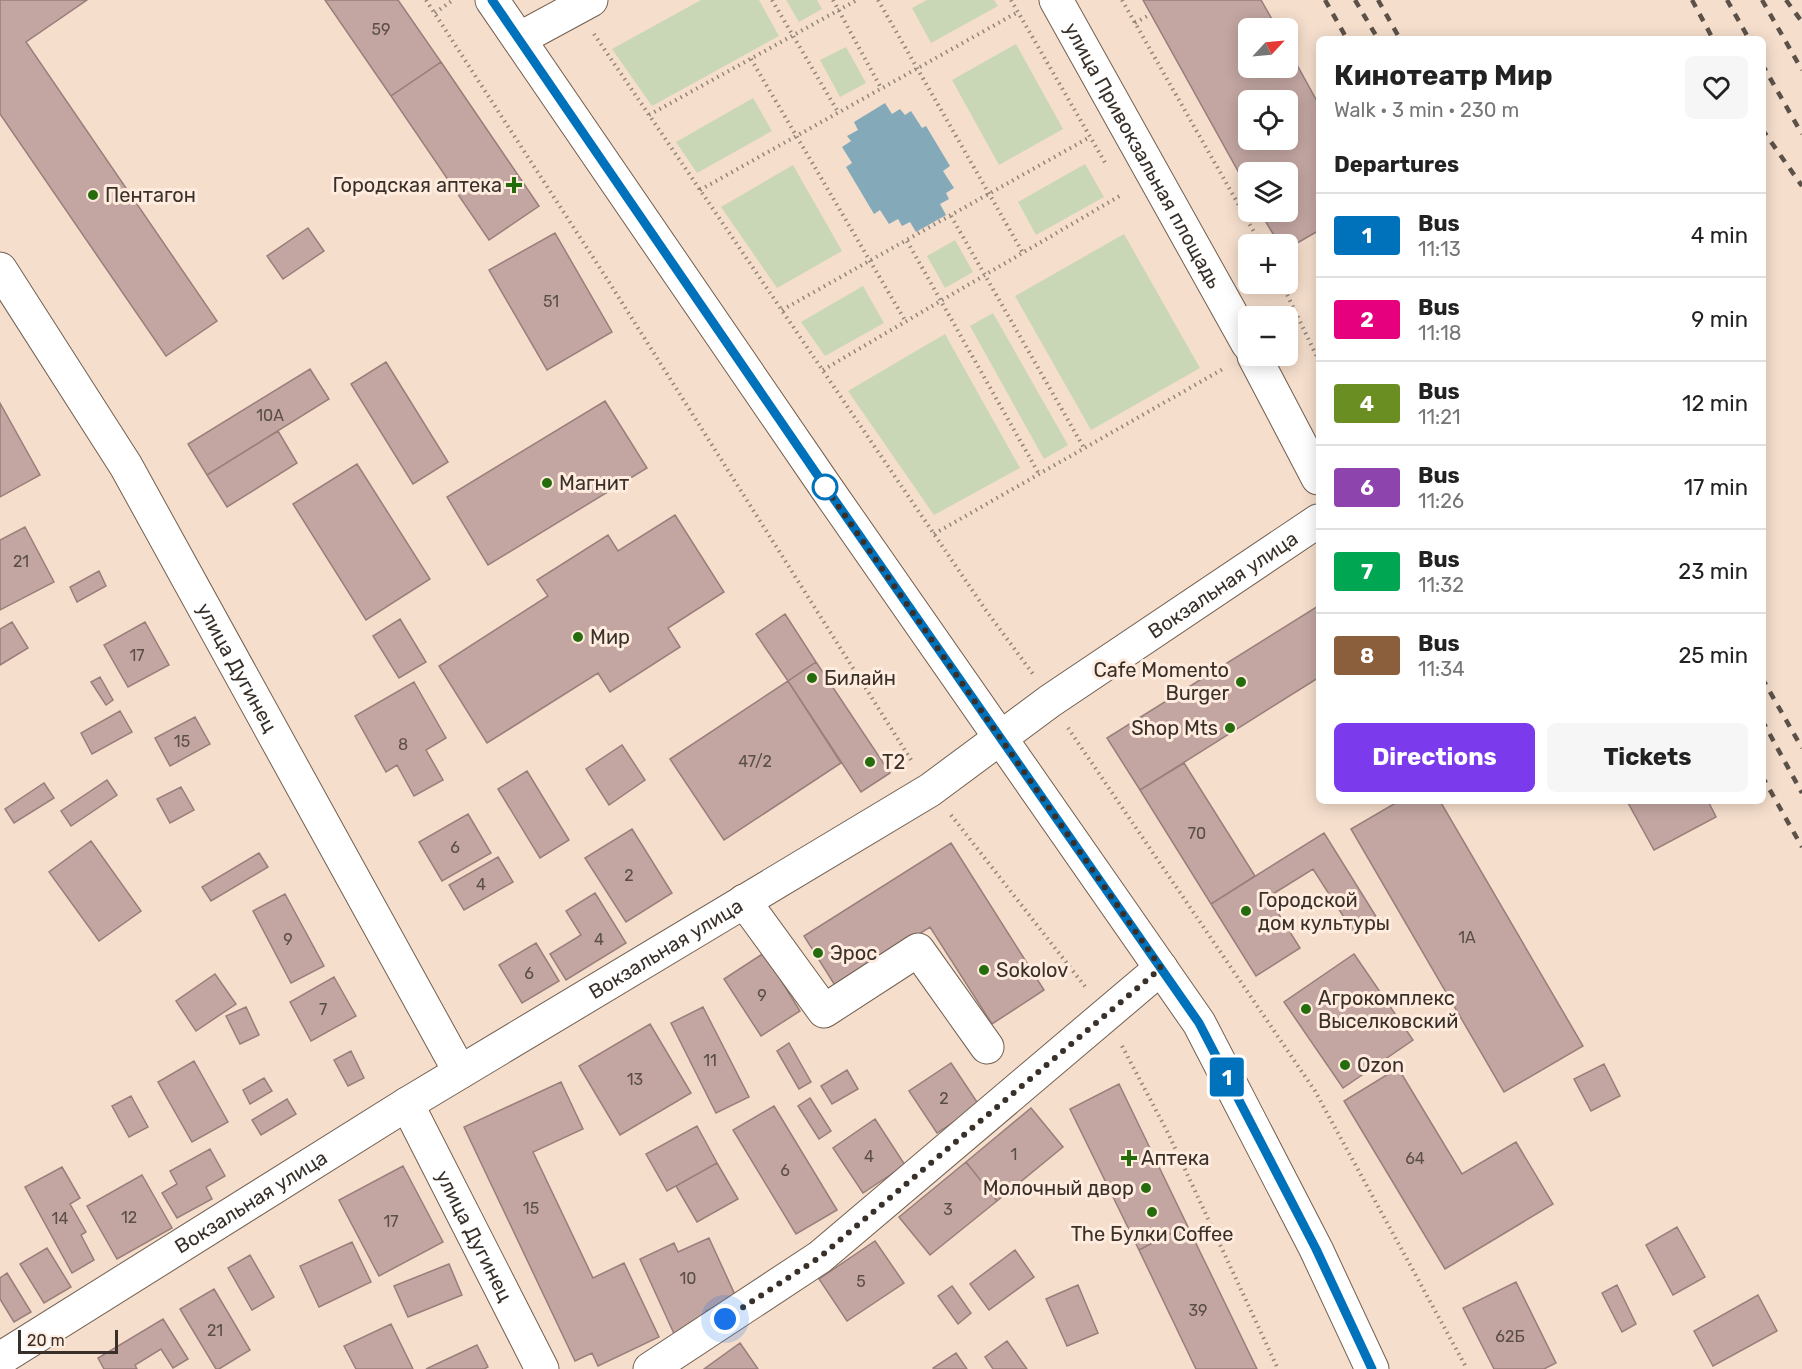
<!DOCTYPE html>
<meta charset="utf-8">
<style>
body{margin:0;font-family:Rubik,sans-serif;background:#f6f6f6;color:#222;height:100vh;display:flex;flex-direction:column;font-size:22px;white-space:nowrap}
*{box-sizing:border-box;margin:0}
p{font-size:20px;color:#767676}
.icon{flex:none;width:33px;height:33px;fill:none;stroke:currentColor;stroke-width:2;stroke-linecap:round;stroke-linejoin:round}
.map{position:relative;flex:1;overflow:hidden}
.panel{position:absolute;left:1316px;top:36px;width:450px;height:768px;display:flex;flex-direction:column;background:#fff;border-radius:9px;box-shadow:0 3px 15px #0003}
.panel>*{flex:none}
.badge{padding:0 12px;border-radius:4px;font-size:21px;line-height:39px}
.needle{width:39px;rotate:64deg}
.buttons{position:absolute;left:1238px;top:18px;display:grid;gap:12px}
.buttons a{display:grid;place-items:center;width:60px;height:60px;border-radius:9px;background:#fff;box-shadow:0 3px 15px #0003;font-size:30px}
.scale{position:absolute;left:18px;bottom:15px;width:100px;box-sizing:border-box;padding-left:6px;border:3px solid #383029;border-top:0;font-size:16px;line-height:21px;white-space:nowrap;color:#383029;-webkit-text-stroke:4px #ffecde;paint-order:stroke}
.you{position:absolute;width:30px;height:30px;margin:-15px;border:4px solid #fff;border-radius:50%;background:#1a73e8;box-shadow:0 0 0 9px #1a73e833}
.map>.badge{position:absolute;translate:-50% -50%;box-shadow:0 0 0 3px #fff}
h2{padding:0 18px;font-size:22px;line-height:54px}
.round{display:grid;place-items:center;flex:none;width:63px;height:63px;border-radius:9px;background:#f6f6f6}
.head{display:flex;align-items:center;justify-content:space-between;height:102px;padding:0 18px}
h1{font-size:28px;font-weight:700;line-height:45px}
.cta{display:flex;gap:12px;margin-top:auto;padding:12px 18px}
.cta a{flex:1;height:69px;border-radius:9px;background:#7c3aed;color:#fff;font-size:24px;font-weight:700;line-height:69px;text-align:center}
.cta a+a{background:#f6f6f6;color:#222}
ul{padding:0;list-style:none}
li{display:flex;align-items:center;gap:18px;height:84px;padding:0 18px;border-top:2px solid #e0e0e0}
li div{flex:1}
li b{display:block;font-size:22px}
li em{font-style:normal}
li .badge{min-width:66px;font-weight:700;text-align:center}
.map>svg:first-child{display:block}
.green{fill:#cad7b6}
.water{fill:#84aaba}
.building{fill:#c3a6a2;stroke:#997e7a;stroke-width:1.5;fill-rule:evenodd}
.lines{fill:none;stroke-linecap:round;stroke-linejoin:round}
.minor-casing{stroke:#735f50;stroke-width:35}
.major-casing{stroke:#735f50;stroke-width:35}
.path{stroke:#948578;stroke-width:4;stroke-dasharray:1.5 4.5;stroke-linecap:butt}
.minor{stroke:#fff;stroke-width:33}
.major{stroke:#fff;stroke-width:33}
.rail{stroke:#5c5148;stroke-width:4.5;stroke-dasharray:8 8;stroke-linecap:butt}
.line-casing{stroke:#fff;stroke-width:14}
.line{stroke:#0072bc;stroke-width:9}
.walk{stroke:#383029;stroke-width:6;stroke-dasharray:0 10.8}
.poi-dot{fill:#256d0c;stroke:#ffecde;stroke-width:2}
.stop-dot{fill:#fff;stroke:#0072bc;stroke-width:3}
.labels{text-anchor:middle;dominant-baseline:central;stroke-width:6;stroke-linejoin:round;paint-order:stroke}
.number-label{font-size:16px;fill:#5b4e47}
.street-label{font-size:20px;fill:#383029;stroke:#ffecde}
.poi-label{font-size:20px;fill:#383029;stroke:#ffecde;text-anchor:start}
</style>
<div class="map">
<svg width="1802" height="1369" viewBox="0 0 1802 1369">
<rect width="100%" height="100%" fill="#f5decc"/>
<path class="green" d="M701 0H759L779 36 652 106 612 49Z
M786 0H817L822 9 799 22Z
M927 0H994L998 6 931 43 912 8Z
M1016 44 1063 129 999 165 952 80Z
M846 47 866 83 840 97 820 60Z
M753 98 772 131 697 173 676 142Z
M1085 164 1104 197 1036 235 1018 202Z
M793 165 842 251 777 288 721 207Z
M1124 234 1200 368 1091 430 1015 296Z
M955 240 973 272 945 288 927 256Z
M863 286 884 323 825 356 801 322Z
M993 313 1068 445 1044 459 970 326Z
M945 334 1020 468 934 515 848 391Z"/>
<path class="water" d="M885 103 892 114 900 109 905 115 911 111 922 128 926 126 950 166 943 171 954 188 946 193 949 199 940 204 946 215 916 232 910 222 902 226 898 219 889 224 880 210 874 214 846 167 852 163 842 147 851 141 847 136 858 130 854 122Z"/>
<path class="building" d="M0 0H87L26 42 217 321 166 356 0 114Z
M325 0H398L441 62 391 96Z
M1143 0H1261L1277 28H1248V68H1287V47L1318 103V231L1287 249V244H1279L1260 212H1287V172H1248V189ZM1248 100H1287V140H1248Z
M441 62 539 206 489 240 391 96Z
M308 228 324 251 283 279 267 256Z
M555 233 612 332 547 370 489 270Z
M386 362 448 462 413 484 351 384Z
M310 369 329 399 207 475 188 444Z
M605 401 647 468 488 565 447 497Z
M0 403 40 475 0 497Z
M278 431 297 463 227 507 207 475Z
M357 464 430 579 366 620 293 504Z
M675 515 724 592 668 628 680 647 610 692 598 673 487 743 439 666 548 596 537 580 608 535 618 551Z
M25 527 54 582 0 610V540Z
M99 571 106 586 77 602 70 587Z
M1318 606V678L1140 790 1107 738Z
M785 614 816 662 788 681 756 634Z
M400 619 426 662 399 678 373 636Z
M12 622 28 648 0 665V629Z
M145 622 169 665 128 687 104 645Z
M816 662 890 773 861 792 788 681Z
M100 677 113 700 106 705 91 682Z
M788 681 841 763 724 840 670 759Z
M414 682 446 738 426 750 443 780 414 796 397 765 386 772 355 716Z
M120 711 132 732 92 754 81 733Z
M195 717 210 744 170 766 155 738Z
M622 745 645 780 609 805 586 769Z
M1184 763 1255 876 1211 904 1140 790Z
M527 771 569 840 540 858 498 789Z
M107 780 117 795 71 826 61 811Z
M44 783 54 798 14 823 5 809Z
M181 787 194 810 170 823 157 799Z
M1399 801H1440L1583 1046 1504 1092 1351 829Z
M1627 801H1708L1716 817 1654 850Z
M468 814 491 853 442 881 419 842Z
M632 829 672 893 626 922 585 858Z
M1324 833 1377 918 1354 933 1313 869 1268 897 1300 948 1256 976 1211 904Z
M91 841 141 911 99 941 49 872Z
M951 843 1044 990 992 1024 930 927 836 987 804 936Z
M259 853 268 867 211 901 202 887Z
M498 857 513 882 464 910 449 885Z
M595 893 626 943 566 980 550 954 581 935 566 911Z
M285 894 324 966 291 983 253 911Z
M536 943 559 981 522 1003 499 965Z
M764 953 800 1011 761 1036 724 979Z
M1354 954 1413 1040 1343 1088 1284 1002Z
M215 974 236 1004 196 1031 176 1001Z
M334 977 356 1016 311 1041 290 1002Z
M246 1007 259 1035 240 1044 226 1016Z
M703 1007 749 1097 716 1113 671 1023Z
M650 1024 691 1093 620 1135 579 1066Z
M789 1043 811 1082 799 1089 777 1051Z
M351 1051 364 1078 348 1086 334 1060Z
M194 1061 228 1122 192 1142 158 1082Z
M951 1063 979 1105 937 1133 909 1091Z
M1604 1064 1620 1096 1591 1111 1574 1079Z
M1398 1068 1462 1174 1516 1142 1553 1204 1445 1269 1344 1101Z
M847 1070 858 1089 832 1104 821 1086Z
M264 1078 272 1091 250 1104 243 1090Z
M561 1082 583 1129 533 1152 593 1278 624 1263 659 1337 598 1366 592 1353 575 1361 464 1127Z
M1119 1084 1187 1225 1139 1250 1070 1109Z
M131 1096 148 1127 129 1137 112 1106Z
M810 1098 831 1131 819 1139 798 1106Z
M287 1099 296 1114 261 1135 252 1120Z
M774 1106 837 1210 796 1234 733 1130Z
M1031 1108 1063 1147 997 1201 966 1162Z
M875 1119 905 1165 863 1193 833 1148Z
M697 1126 717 1163 667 1191 646 1154Z
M210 1149 225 1176 206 1187 212 1199 177 1218 162 1193 177 1184 170 1171Z
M966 1162 997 1201 930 1255 899 1217Z
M717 1163 738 1199 697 1222 676 1186Z
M403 1166 443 1242 379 1276 339 1200Z
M62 1167 80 1198 70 1204 86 1232 81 1235 94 1260 72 1273 25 1187Z
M142 1175 172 1228 117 1259 87 1206Z
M1187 1225 1257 1369H1196L1139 1250Z
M1677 1227 1705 1277 1673 1295 1646 1245Z
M709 1238 736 1297 706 1311 711 1322 676 1338 640 1259 674 1243 678 1252Z
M875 1241 904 1283 847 1321 819 1279Z
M352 1242 371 1282 319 1307 300 1266Z
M47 1248 71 1287 44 1303 20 1264Z
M1015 1250 1034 1277 989 1310 970 1284Z
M250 1255 274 1297 252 1310 228 1268Z
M449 1264 462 1295 408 1317 394 1286Z
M7 1273 31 1312 14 1322 0 1299V1278Z
M1516 1282 1556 1363 1544 1369H1494L1463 1308Z
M1078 1285 1098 1333 1067 1346 1046 1299Z
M1617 1285 1636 1324 1622 1332 1602 1293Z
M952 1286 971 1313 958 1324 938 1296Z
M214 1289 250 1350 219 1369H216L180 1309Z
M1758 1295 1777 1331 1713 1366 1694 1331Z
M163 1319 188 1359 173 1368 161 1349 135 1365 137 1369H104L98 1358Z
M391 1324 413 1369H356L344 1346Z
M1007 1341 1027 1369H993L985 1357Z
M740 1343 758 1369H704Z
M477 1345 488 1367 484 1369H426Z
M956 1353 967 1369H934L933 1368Z"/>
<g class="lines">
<g class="minor-casing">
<g id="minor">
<path id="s1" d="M1056 0 1248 344"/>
<path d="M519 39 591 0"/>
<path id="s2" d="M0 269 126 466 460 1072"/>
<path d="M1254 356 1318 478"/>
<path d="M744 901 824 1011 918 950 987 1047"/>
<path id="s3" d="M407 1104 542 1369"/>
<path id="s4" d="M0 1359 407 1104 930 790 1050 701 1318 521"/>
<path d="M650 1369 820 1257 1161 968"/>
</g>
</g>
<g class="major-casing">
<path id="major" d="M492 0 827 489 1199 1023 1316 1249 1372 1369"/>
</g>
<path class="path" d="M426 0 607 279 913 763
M772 0 838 112
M833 0 881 88
M878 0 1023 253
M1011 0 1107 166
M1122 0 1261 244
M435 13 453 0
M1135 23 1151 14
M594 34 985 609 1033 674
M751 59 906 322
M649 115 857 0
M700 190 1018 12
M951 216 1084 448
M907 241 1039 474
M1282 284 1318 359
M782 310 1090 137
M823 370 1123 194
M934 534 1223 369V367
M1068 728 1315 1091 1467 1369
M951 815 1087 989
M1122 1046 1168 1133 1278 1369"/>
<use href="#minor" class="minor"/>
<use href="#major" class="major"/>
<path class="rail" d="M1325 0 1347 39
M1355 0 1378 39
M1378 0 1400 39
M1692 0 1713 39
M1727 0 1749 39
M1762 0 1802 70
M1786 0 1802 22
M1762 64 1802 134
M1762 129 1802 186
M1762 678 1802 748
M1762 720 1802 793
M1762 776 1802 847"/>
</g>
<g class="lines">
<g class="line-casing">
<path id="line" d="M492 0 827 489 1199 1023 1316 1249 1372 1369"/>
</g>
<use href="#line" class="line"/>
<path class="walk" d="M725 1319 820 1257 1161 968 825 487"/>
</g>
<g class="poi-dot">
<path d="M511 176h6v6h6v6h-6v6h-6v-6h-6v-6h6z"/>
<circle cx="93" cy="195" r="6"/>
<circle cx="547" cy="483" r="6"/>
<circle cx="578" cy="637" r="6"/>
<circle cx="812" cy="678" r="6"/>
<circle cx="1241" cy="682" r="6"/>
<circle cx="1230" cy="728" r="6"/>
<circle cx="870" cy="762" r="6"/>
<circle cx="1246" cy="911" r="6"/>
<circle cx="818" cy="953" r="6"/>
<circle cx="984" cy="970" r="6"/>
<circle cx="1306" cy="1009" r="6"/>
<circle cx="1345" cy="1065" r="6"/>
<path d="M1126 1149h6v6h6v6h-6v6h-6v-6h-6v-6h6z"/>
<circle cx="1146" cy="1188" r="6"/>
<circle cx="1152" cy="1212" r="6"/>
</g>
<circle class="stop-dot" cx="825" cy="487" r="12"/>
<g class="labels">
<g class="number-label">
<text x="381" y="29">59</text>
<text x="551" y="301">51</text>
<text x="270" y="415">10А</text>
<text x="21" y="561">21</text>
<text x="137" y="655">17</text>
<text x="182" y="741">15</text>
<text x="403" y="744">8</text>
<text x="755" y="761">47/2</text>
<text x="1197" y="833">70</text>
<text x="455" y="847">6</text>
<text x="629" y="875">2</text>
<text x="481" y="884">4</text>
<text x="1467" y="937">1А</text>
<text x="288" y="939">9</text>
<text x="599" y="939">4</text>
<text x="529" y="973">6</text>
<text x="762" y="995">9</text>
<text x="323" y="1009">7</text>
<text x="710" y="1060">11</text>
<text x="635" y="1079">13</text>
<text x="944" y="1098">2</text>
<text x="1014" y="1154">1</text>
<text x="869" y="1156">4</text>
<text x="1415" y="1158">64</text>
<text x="785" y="1170">6</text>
<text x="531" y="1208">15</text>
<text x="948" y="1209">3</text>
<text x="129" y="1217">12</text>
<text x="60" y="1218">14</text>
<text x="391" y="1221">17</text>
<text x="688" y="1278">10</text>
<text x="861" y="1281">5</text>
<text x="1198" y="1310">39</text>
<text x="215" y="1330">21</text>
<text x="1510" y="1336">62Б</text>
</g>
<g class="street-label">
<text stroke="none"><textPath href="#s1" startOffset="178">улица Привокзальная площадь</textPath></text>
<text stroke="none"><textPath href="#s4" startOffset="1448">Вокзальная улица</textPath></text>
<text stroke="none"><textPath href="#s2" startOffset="464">улица Дугинец</textPath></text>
<text stroke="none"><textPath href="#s4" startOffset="782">Вокзальная улица</textPath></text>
<text stroke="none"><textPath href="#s4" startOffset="296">Вокзальная улица</textPath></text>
<text stroke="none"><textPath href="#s3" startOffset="148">улица Дугинец</textPath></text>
</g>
<g class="poi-label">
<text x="502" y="185" text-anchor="end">Городская аптека</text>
<text x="105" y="195">Пентагон</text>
<text x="559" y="483">Магнит</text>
<text x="590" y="637">Мир</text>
<text x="1229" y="670" text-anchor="end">Cafe Momento<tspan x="1229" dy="23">Burger</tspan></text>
<text x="824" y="678">Билайн</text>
<text x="1218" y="728" text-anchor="end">Shop Mts</text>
<text x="882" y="762">T2</text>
<text x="1258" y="900">Городской<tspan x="1258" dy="23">дом культуры</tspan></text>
<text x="830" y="953">Эрос</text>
<text x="996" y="970">Sokolov</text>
<text x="1318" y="998">Агрокомплекс<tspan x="1318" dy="23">Выселковский</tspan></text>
<text x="1357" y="1065">Ozon</text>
<text x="1141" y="1158">Аптека</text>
<text x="1134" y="1188" text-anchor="end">Молочный двор</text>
<text x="1152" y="1234" text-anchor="middle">The Булки Coffee</text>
</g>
</g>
</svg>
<div class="buttons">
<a><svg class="needle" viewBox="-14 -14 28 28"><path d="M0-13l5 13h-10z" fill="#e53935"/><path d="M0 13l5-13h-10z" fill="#767676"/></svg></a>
<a><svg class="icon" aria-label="locate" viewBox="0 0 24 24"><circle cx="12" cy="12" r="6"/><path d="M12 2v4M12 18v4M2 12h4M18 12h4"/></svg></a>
<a><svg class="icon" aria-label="layers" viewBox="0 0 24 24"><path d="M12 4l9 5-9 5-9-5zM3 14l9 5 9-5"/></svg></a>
<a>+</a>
<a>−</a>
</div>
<div class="scale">20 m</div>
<div class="you" style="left:725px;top:1319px"></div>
<b class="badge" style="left:1227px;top:1077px;background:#0072bc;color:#fff">1</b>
<section class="panel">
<div class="head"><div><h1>Кинотеатр Мир</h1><p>Walk · 3 min · 230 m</p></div><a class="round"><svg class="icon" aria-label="heart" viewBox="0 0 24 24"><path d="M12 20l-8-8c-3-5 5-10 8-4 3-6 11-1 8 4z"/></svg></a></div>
<h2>Departures</h2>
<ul>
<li><span class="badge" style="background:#0072bc;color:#fff">1</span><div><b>Bus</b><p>11:13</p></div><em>4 min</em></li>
<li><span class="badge" style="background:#e6007e;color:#fff">2</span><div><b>Bus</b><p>11:18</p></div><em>9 min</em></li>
<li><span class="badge" style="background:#6b8e23;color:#fff">4</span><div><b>Bus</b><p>11:21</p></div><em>12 min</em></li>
<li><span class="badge" style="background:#8e44ad;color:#fff">6</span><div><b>Bus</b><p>11:26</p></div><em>17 min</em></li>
<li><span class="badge" style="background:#00a651;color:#fff">7</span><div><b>Bus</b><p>11:32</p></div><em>23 min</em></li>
<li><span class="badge" style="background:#8b5e3c;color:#fff">8</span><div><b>Bus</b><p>11:34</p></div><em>25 min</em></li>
</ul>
<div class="cta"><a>Directions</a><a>Tickets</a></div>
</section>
</div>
